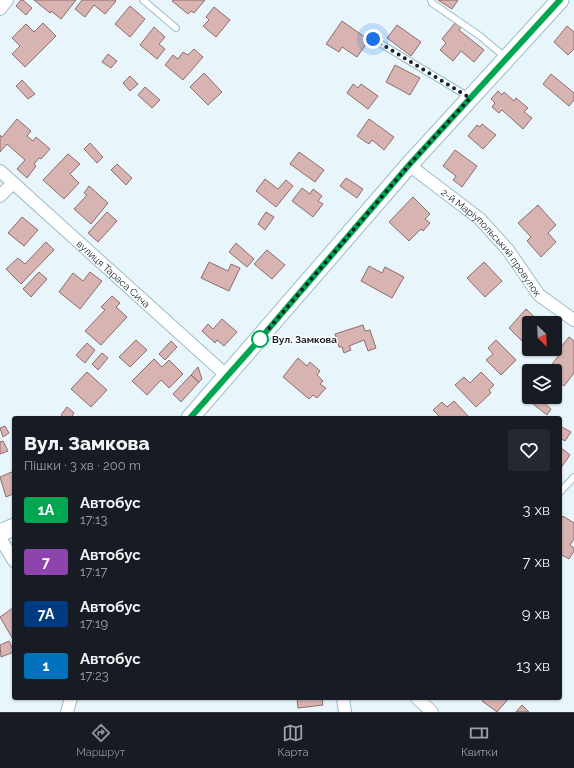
<!DOCTYPE html>
<html lang="uk">
<meta charset="utf-8">
<style>
body{margin:0;font-family:Raleway,sans-serif;background:#242831;color:#f1f3f6;height:100vh;display:flex;flex-direction:column;font-size:15px;white-space:nowrap}
*{box-sizing:border-box;margin:0}
p{font-size:13px;color:#9ea1a6}
.icon{flex:none;width:22px;height:22px;fill:none;stroke:currentColor;stroke-width:2;stroke-linecap:round;stroke-linejoin:round}
.map{position:relative;flex:1;overflow:hidden}
.sheet{position:absolute;left:12px;top:416px;width:550px;height:284px;display:flex;flex-direction:column;background:#171b24;border-radius:4px;box-shadow:0 1px 3px #0004}
.sheet>*{flex:none}
.badge{padding:0 8px;border-radius:3px;font-size:14px;line-height:26px}
.needle{width:26px;rotate:156deg}
.buttons{position:absolute;left:522px;top:316px;display:grid;gap:8px}
.buttons a{display:grid;place-items:center;width:40px;height:40px;border-radius:4px;background:#171b24;box-shadow:0 1px 3px #0004;font-size:20px}
.you{position:absolute;width:20px;height:20px;margin:-10px;border:3px solid #fff;border-radius:50%;background:#1a73e8;box-shadow:0 0 0 6px #1a73e833}
.map>.badge{position:absolute;translate:-50% -50%;box-shadow:0 0 0 2px #fff}
.round{display:grid;place-items:center;flex:none;width:42px;height:42px;border-radius:4px;background:#242831}
.overview{display:flex;align-items:center;justify-content:space-between;height:68px;padding:0 12px}
h1{font-size:19px;font-weight:800;line-height:30px}
ul{padding:0;list-style:none}
li{display:flex;align-items:center;gap:12px;height:52px;padding:0 12px}
li div{flex:1}
li b{display:block;font-size:15px}
li em{font-style:normal}
li .badge{min-width:44px;font-weight:700;text-align:center}
.tabs{display:flex;justify-content:space-around;align-items:center;height:56px;border-top:1px solid #363941;background:#171b24;font-size:11px;color:#9ea1a6}
.tabs a{display:grid;justify-items:center;gap:2px}
.tabs .on{color:#8c9099}
.map>svg:first-child{display:block}
.building{fill:#d7b3b2;stroke:#8e6d6c}
.lines{fill:none;stroke-linecap:round;stroke-linejoin:round}
.service-casing{stroke:#9abdcb;stroke-width:8}
.minor-casing{stroke:#9abdcb;stroke-width:14}
.secondary-casing{stroke:#9abdcb;stroke-width:19}
.service{stroke:#fff;stroke-width:6}
.minor{stroke:#fff;stroke-width:12}
.secondary{stroke:#fff;stroke-width:17}
.line-casing{stroke:#fff;stroke-width:9}
.line{stroke:#00a651;stroke-width:6}
.walk{stroke:#162329;stroke-width:4;stroke-dasharray:0 7.2}
.stop-dot{fill:#fff;stroke:#00a651;stroke-width:2}
.labels{text-anchor:middle;dominant-baseline:central;stroke-width:3;stroke-linejoin:round;paint-order:stroke}
.street-label{font-size:10px;fill:#162329;stroke:#fff}
.stop-label{font-size:10px;font-weight:bold;fill:#162329;stroke:#fff;text-anchor:start}
</style>
<div class="map">
<svg width="574" height="712" viewBox="0 0 574 712">
<rect width="100%" height="100%" fill="#e8f6fc"/>
<path class="building" d="M21 0H23L32 8 26 15 16 6Z
M34 0H76L61 19 51 11 50 13Z
M82 0H115L116 1 105 14 94 5 85 17 75 9Z
M174 0H205L194 13 191 11 188 14 172 1Z
M438 0H458L452 9Z
M130 6 145 19 130 37 115 24Z
M214 7 230 20 216 37 203 26 209 20 206 17Z
M342 21 369 40 357 57 342 47 339 52 326 44Z
M43 23 56 36 25 67 12 54 20 46 12 38 26 24 34 32Z
M455 23 461 27 459 30 484 50 474 62 461 51 453 61 440 50 446 43 442 39Z
M397 25 421 42 411 56 387 38Z
M567 26 574 32V49L568 55 554 42Z
M154 27 165 37 159 44 165 49 157 59 140 45Z
M194 49 203 57 183 80 165 65 173 55 178 59 183 52 188 55Z
M108 54 117 61 111 68 102 62Z
M395 65 420 78 410 95 386 82Z
M204 73 222 92 208 105 190 87Z
M551 74 574 93V100L569 106 543 84Z
M130 76 138 84 130 91 123 83Z
M22 80 35 94 28 99 16 86Z
M353 84 358 88 361 84 378 96 368 109 347 93Z
M145 87 160 100 152 108 138 95Z
M498 91 502 95 504 92 514 101 516 98 528 108 524 112 532 118 523 129 502 110 499 113 492 107 495 103 491 99Z
M17 119 31 131 27 136 33 141 36 137 50 149 41 159 39 158 34 164 36 166 27 178 17 169 25 160 7 144 0 152V135L2 137Z
M369 119 394 137 384 150 372 140 369 144 357 136Z
M482 124 496 135 483 149 468 136 477 125 480 127Z
M90 143 103 157 97 163 84 149Z
M455 150 477 166 462 187 453 180 456 176 443 166Z
M299 152 324 170 315 182 290 164Z
M68 154 80 164 70 174 79 183 64 199 43 180Z
M117 164 132 178 126 185 111 170Z
M346 178 363 189 357 198 340 186Z
M265 179 278 189 286 180 293 186 276 207 256 191Z
M89 186 108 203 91 224 74 209 87 195 84 193Z
M302 188 310 194 313 189 322 196 318 201 323 204 313 217 292 201Z
M413 197 430 214 425 219 430 223 423 231 421 229 409 241 389 222Z
M538 205 556 225 548 233 556 242 541 257 527 241 531 237 518 223Z
M107 212 117 221 98 242 88 233Z
M266 212 274 217 265 230 258 224Z
M22 217 38 230 24 246 8 233Z
M46 242 54 250 21 284 6 269 18 258 25 264Z
M236 243 254 259 247 267 229 252Z
M267 250 285 265 272 279 254 264Z
M209 262 228 271 231 264 240 268 229 291 201 278Z
M484 262 502 281 485 297 467 278Z
M369 266 382 273 385 267 404 277 392 298 361 281Z
M39 272 47 279 31 297 23 289Z
M90 272 102 281 80 309 59 292 73 273 83 281Z
M112 296 120 303 116 307 127 317 101 345 85 331 105 310 101 307Z
M526 309 540 322 529 323V334L522 341 509 328Z
M222 319 237 332 224 346 217 340 215 343 202 331 208 324 213 329Z
M363 325 365 331 370 330 376 348 368 351 364 340 349 346 351 350 344 353 342 347H339L335 334Z
M569 337 574 341V373L564 386 555 379V371H551L549 368 560 354 557 352Z
M136 340 147 350 130 367 119 357Z
M496 340 516 360 501 375 486 360 493 354 488 348Z
M171 341 177 347 165 360 159 354Z
M87 343 95 350 85 363 76 355Z
M102 353 108 358 98 370 92 364Z
M298 358 307 366 310 362 320 371 317 375 323 381 320 384 326 388 317 398 313 395 309 399 283 377Z
M154 359 162 367 169 360 183 374 169 388 161 380 147 395 132 381Z
M198 367 202 379 199 382 191 375Z
M87 372 107 390 91 407 71 389Z
M481 372 494 385 489 390 491 393 476 407 455 385 464 377 470 383Z
M191 375 199 382 181 402 173 394Z
M529 388V397H544L541 400 551 409 547 415 523 396Z
M454 401 470 418H441L433 410 442 402 447 407Z
M67 407 74 413 71 418H64L61 415Z
M5 426 9 433 3 437 0 428Z
M560 426 571 432 565 441 560 438Z
M3 441 8 451 0 454V442Z
M560 447 570 455 560 469Z
M14 471V496L13 494 6 497 0 477Z
M563 516 574 523V539L570 545 574 548V551L569 559 560 554V521Z
M13 608 14 610V641L0 617Z
M9 641 14 652 1 657 0 645Z
M322 698 323 705 298 708 297 699Z
M484 698H509L497 712 482 701Z
M522 705 529 712H516Z"/>
<g class="lines">
<g class="service-casing">
<path id="service" d="M143 0 176 28
M431 0 432 3 480 36 505 57
M373 39 469 97
M560 492 574 477"/>
</g>
<g class="minor-casing">
<g id="minor">
<path d="M0 9 7 0"/>
<path id="s1" d="M409 165 480 219 508 250 539 295 574 320"/>
<path id="s2" d="M0 171 227 376"/>
<path d="M0 196 13 183"/>
<path d="M0 538 14 561"/>
<path d="M343 698 345 712"/>
<path d="M417 698 432 712"/>
<path d="M67 712 71 698"/>
</g>
</g>
<g class="secondary-casing">
<path id="secondary" d="M190 418 409 165 560 0
M0 533 14 527"/>
</g>
<use href="#service" class="service"/>
<use href="#minor" class="minor"/>
<use href="#secondary" class="secondary"/>
</g>
<g class="lines">
<g class="line-casing">
<path id="line" d="M190 418 260 339 409 165 560 0"/>
</g>
<use href="#line" class="line"/>
<path class="walk" d="M260 339 409 165 470 98 373 39"/>
</g>
<circle class="stop-dot" cx="260" cy="339" r="8"/>
<g class="labels">
<g class="street-label">
<text stroke="none"><textPath href="#s1" startOffset="114">2-й Маріупольський провулок</textPath></text>
<text stroke="none"><textPath href="#s2" startOffset="153">вулиця Тараса Сича</textPath></text>
</g>
<g class="stop-label">
<text x="272" y="339">Вул. Замкова</text>
</g>
</g>
</svg>
<div class="buttons">
<a><svg class="needle" viewBox="-14 -14 28 28"><path d="M0-13l5 13h-10z" fill="#e53935"/><path d="M0 13l5-13h-10z" fill="#9ea1a6"/></svg></a>
<a><svg class="icon" aria-label="layers" viewBox="0 0 24 24"><path d="M12 4l9 5-9 5-9-5zM3 14l9 5 9-5"/></svg></a>
</div>
<div class="you" style="left:373px;top:39px"></div>
<section class="sheet">
<div class="overview"><div><h1>Вул. Замкова</h1><p>Пішки · 3 хв · 200 m</p></div><a class="round"><svg class="icon" aria-label="heart" viewBox="0 0 24 24"><path d="M12 20l-8-8c-3-5 5-10 8-4 3-6 11-1 8 4z"/></svg></a></div>
<ul>
<li><span class="badge" style="background:#00a651;color:#fff">1А</span><div><b>Автобус</b><p>17:13</p></div><em>3 хв</em></li>
<li><span class="badge" style="background:#8e44ad;color:#fff">7</span><div><b>Автобус</b><p>17:17</p></div><em>7 хв</em></li>
<li><span class="badge" style="background:#003b80;color:#fff">7А</span><div><b>Автобус</b><p>17:19</p></div><em>9 хв</em></li>
<li><span class="badge" style="background:#0072bc;color:#fff">1</span><div><b>Автобус</b><p>17:23</p></div><em>13 хв</em></li>
</ul>
</section>
</div>
<nav class="tabs">
<a class="on"><svg class="icon" aria-label="directions" viewBox="0 0 24 24"><path d="M12 3l9 9-9 9-9-9zM9 14v-3h6M13 9l2 2-2 2"/></svg>Маршрут</a>
<a><svg class="icon" aria-label="map" viewBox="0 0 24 24"><path d="M3 6l6-2 6 2 6-2v14l-6 2-6-2-6 2zM9 4v14M15 6v14"/></svg>Карта</a>
<a><svg class="icon" aria-label="tickets" viewBox="0 0 24 24"><path d="M3 7h18v10H3zM15 7v10"/></svg>Квитки</a>
</nav>
